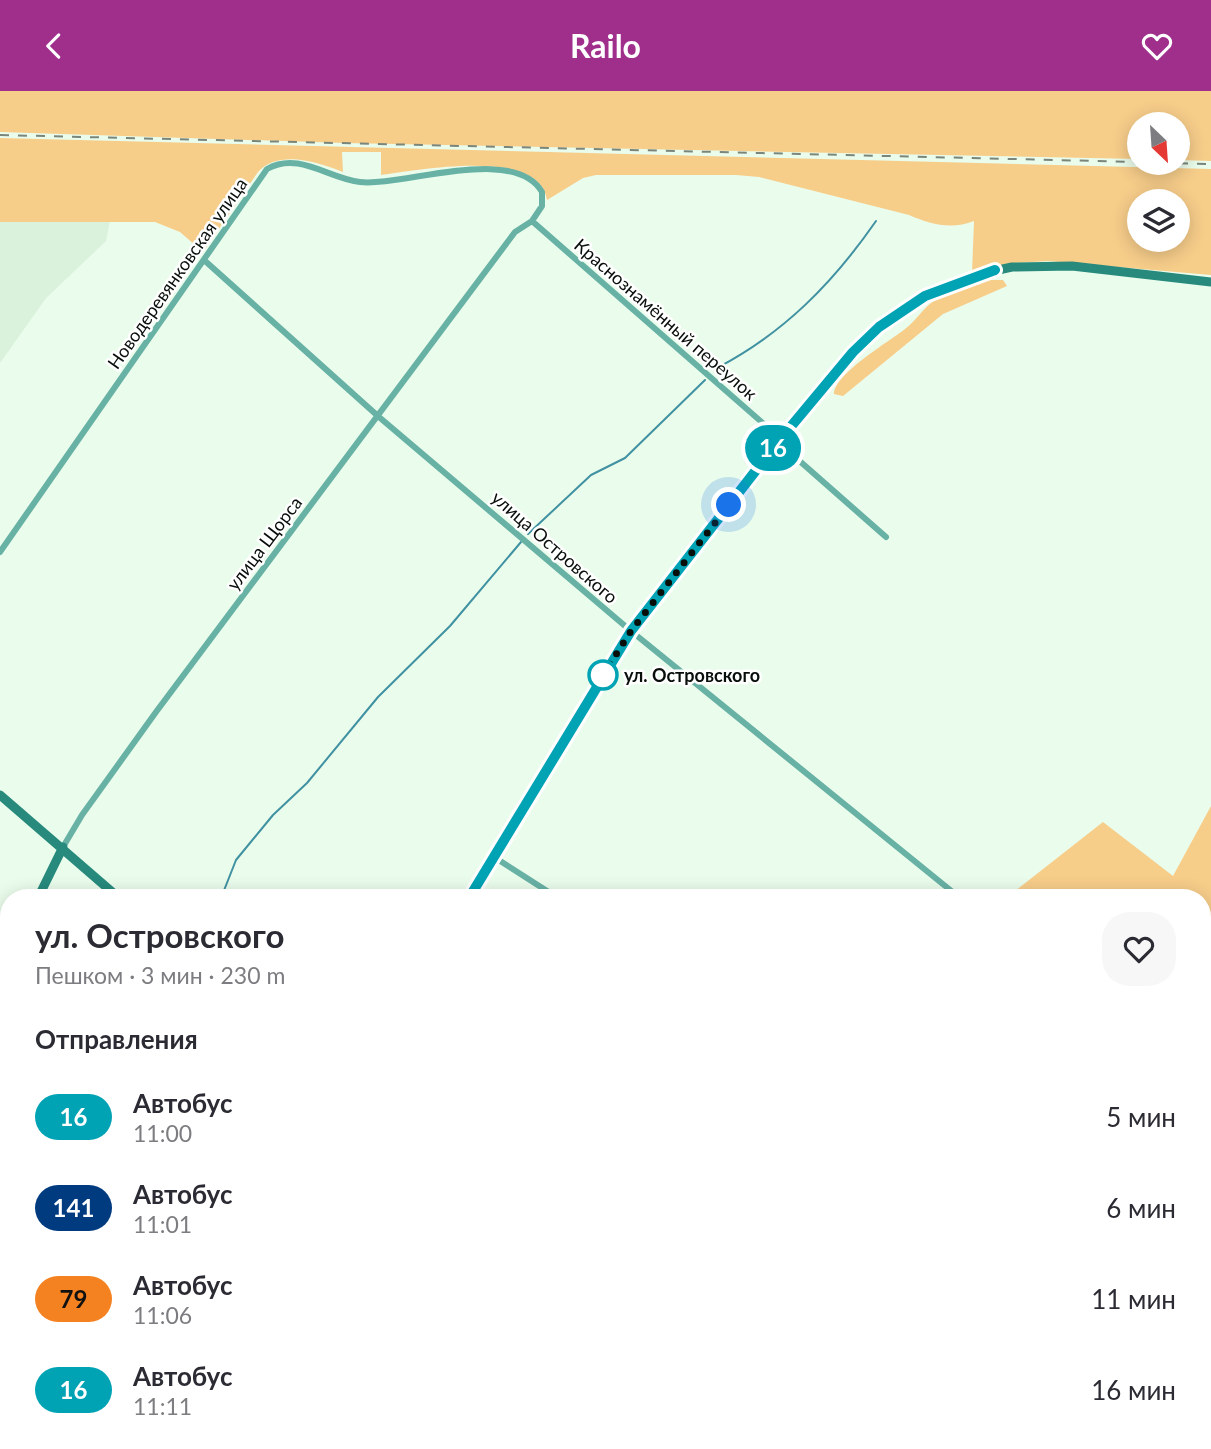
<!DOCTYPE html>
<html lang="ru">
<meta charset="utf-8">
<style>
body{margin:0;font-family:Lato,sans-serif;background:#f7f7f7;color:#2b2b33;height:100vh;display:flex;flex-direction:column;font-size:26px;white-space:nowrap}
*{box-sizing:border-box;margin:0}
p{font-size:23px;color:#7c7c81}
.icon{flex:none;width:38px;height:38px;fill:none;stroke:currentColor;stroke-width:2;stroke-linecap:round;stroke-linejoin:round}
.map{position:relative;flex:1;overflow:hidden}
.side{position:absolute;left:0px;top:798px;width:1211px;height:560px;display:flex;flex-direction:column;background:#fff;border-radius:28px 28px 0 0;box-shadow:0 4px 18px #0003}
.side>*{flex:none}
.badge{padding:0 14px;border-radius:23px;font-size:24px;line-height:46px}
.needle{width:46px;rotate:155deg}
.fabs{position:absolute;left:1127px;top:21px;display:grid;gap:14px}
.fabs a{display:grid;place-items:center;width:63px;height:63px;border-radius:50%;background:#fff;box-shadow:0 4px 18px #0003;font-size:35px}
.you{position:absolute;width:35px;height:35px;margin:-18px;border:5px solid #fff;border-radius:50%;background:#1a73e8;box-shadow:0 0 0 10px #1a73e833}
.map>.badge{position:absolute;translate:-50% -50%;box-shadow:0 0 0 4px #fff}
h2{padding:0 35px;font-size:26px;line-height:63px}
.round{display:grid;place-items:center;flex:none;width:74px;height:74px;border-radius:28px;background:#f7f7f7}
.summary{display:flex;align-items:center;justify-content:space-between;height:119px;padding:0 35px}
h1{font-size:33px;font-weight:700;line-height:52px}
ul{padding:0;list-style:none}
li{display:flex;align-items:center;gap:21px;height:91px;padding:0 35px}
li div{flex:1}
li b{display:block;font-size:26px}
li em{font-style:normal}
li .badge{min-width:77px;font-weight:700;text-align:center}
header{display:flex;justify-content:space-between;align-items:center;height:91px;padding:0 35px;background:#a02f8c;color:#fff;font-size:32px;font-weight:700}
.map>svg:first-child{display:block}
.built{fill:#daf2dc}
.green{fill:#f7cd8a;fill-rule:evenodd}
.lines{fill:none;stroke-linecap:round;stroke-linejoin:round}
.stream{stroke:#4091a2;stroke-width:2}
.minor{stroke:#68b1a5;stroke-width:6}
.secondary{stroke:#278a7d;stroke-width:9}
.rail{stroke:#7a867b;stroke-width:2;stroke-dasharray:9 9;stroke-linecap:butt}
.line-casing{stroke:#fff;stroke-width:16}
.line{stroke:#00a3b4;stroke-width:10}
.walk{stroke:#080e09;stroke-width:7;stroke-dasharray:0 12.6}
.stop-dot{fill:#fff;stroke:#00a3b4;stroke-width:3.5}
.labels{text-anchor:middle;dominant-baseline:central;stroke-width:5;stroke-linejoin:round;paint-order:stroke}
.street-label{font-size:18px;fill:#080e09;stroke:#fff}
.stop-label{font-size:18px;font-weight:bold;fill:#080e09;stroke:#fff;text-anchor:start}
</style>
<header><svg class="icon" aria-label="back" viewBox="0 0 24 24"><path d="M15 5l-7 7 7 7"/></svg>Railo<svg class="icon" aria-label="heart" viewBox="0 0 24 24"><path d="M12 20l-8-8c-3-5 5-10 8-4 3-6 11-1 8 4z"/></svg></header>
<div class="map">
<svg width="1211" height="1358" viewBox="0 0 1211 1358">
<rect width="100%" height="100%" fill="#eafceb"/>
<path class="built" d="M110 129 106 150 46 207 0 272V131Z"/>
<path class="green" d="M0 0H1211V70L1178 69V33H1139V68L344 52 0 41Z
M0 47 1211 78V184L1048 170 1014 172 972 182 974 130C951 139 930 133 909 124L759 86 736 84H596L583 87 547 109C540 56 418 79 381 84V61H342L343 81C318 71 279 58 258 81L203 161 180 141 155 131H0ZM1139 110H1178V149H1139Z
M988 189H1003L1007 195 943 223 843 305 834 303C835 282 889 251 905 238 917 229 923 216 937 208 953 199 971 194 988 189Z
M1211 715V978L1205 985 1202 983V807H1006L1103 731 1173 785Z"/>
<g class="lines">
<path class="stream" d="M717 277C784 242 833 192 876 130
M528 443 591 384 625 367 705 289
M221 807 236 769 273 724 307 692 378 606 450 535 521 451
M0 1181 9 1154"/>
<path class="minor" d="M532 130 781 348
M204 169 379 326 631 540 960 807
M778 351 886 446
M0 461 267 78C299 60 329 88 360 91 402 96 514 53 542 101V115L532 130
M63 756 82 724 156 621 515 141 532 130
M494 766 558 807
M1202 998 1211 1004
M1202 1219 1211 1208
M1202 1245 1211 1251
M334 1349 347 1358
M1015 1349 1027 1358
M152 1358 157 1349
M714 1358 721 1349
M1077 1358 1085 1349"/>
<path class="secondary" d="M0 704 119 807
M38 807 63 756
M469 807 631 540 778 351 853 261 879 236 935 200 980 183 1012 176 1072 175 1211 191
M0 886 9 868
M652 1349 666 1358"/>
<path class="rail" d="M0 44 1139 71
M1161 72 1211 73"/>
</g>
<g class="lines">
<g class="line-casing">
<path id="line" d="M469 807 631 540 778 351 853 261 879 236 925 205 995 179"/>
</g>
<use href="#line" class="line"/>
<path class="walk" d="M603 584 631 540 729 414"/>
</g>
<circle class="stop-dot" cx="603" cy="584" r="14"/>
<g class="labels">
<g class="street-label">
<text transform="translate(177 182) rotate(-55)">Новодеревянковская улица</text>
<text transform="translate(666 228) rotate(41)">Краснознамённый переулок</text>
<text transform="translate(264 452) rotate(-53)">улица Щорса</text>
<text transform="translate(555 456) rotate(41)">улица Островского</text>
</g>
<g class="stop-label">
<text x="624" y="584">ул. Островского</text>
</g>
</g>
</svg>
<div class="fabs">
<a><svg class="needle" viewBox="-14 -14 28 28"><path d="M0-13l5 13h-10z" fill="#e53935"/><path d="M0 13l5-13h-10z" fill="#7c7c81"/></svg></a>
<a><svg class="icon" aria-label="layers" viewBox="0 0 24 24"><path d="M12 4l9 5-9 5-9-5zM3 14l9 5 9-5"/></svg></a>
</div>
<div class="you" style="left:729px;top:414px"></div>
<b class="badge" style="left:773px;top:357px;background:#00a3b4;color:#fff">16</b>
<section class="side">
<div class="summary"><div><h1>ул. Островского</h1><p>Пешком · 3 мин · 230 m</p></div><a class="round"><svg class="icon" aria-label="heart" viewBox="0 0 24 24"><path d="M12 20l-8-8c-3-5 5-10 8-4 3-6 11-1 8 4z"/></svg></a></div>
<h2>Отправления</h2>
<ul>
<li><span class="badge" style="background:#00a3b4;color:#fff">16</span><div><b>Автобус</b><p>11:00</p></div><em>5 мин</em></li>
<li><span class="badge" style="background:#003b80;color:#fff">141</span><div><b>Автобус</b><p>11:01</p></div><em>6 мин</em></li>
<li><span class="badge" style="background:#f58220;color:#111">79</span><div><b>Автобус</b><p>11:06</p></div><em>11 мин</em></li>
<li><span class="badge" style="background:#00a3b4;color:#fff">16</span><div><b>Автобус</b><p>11:11</p></div><em>16 мин</em></li>
</ul>
</section>
</div>
